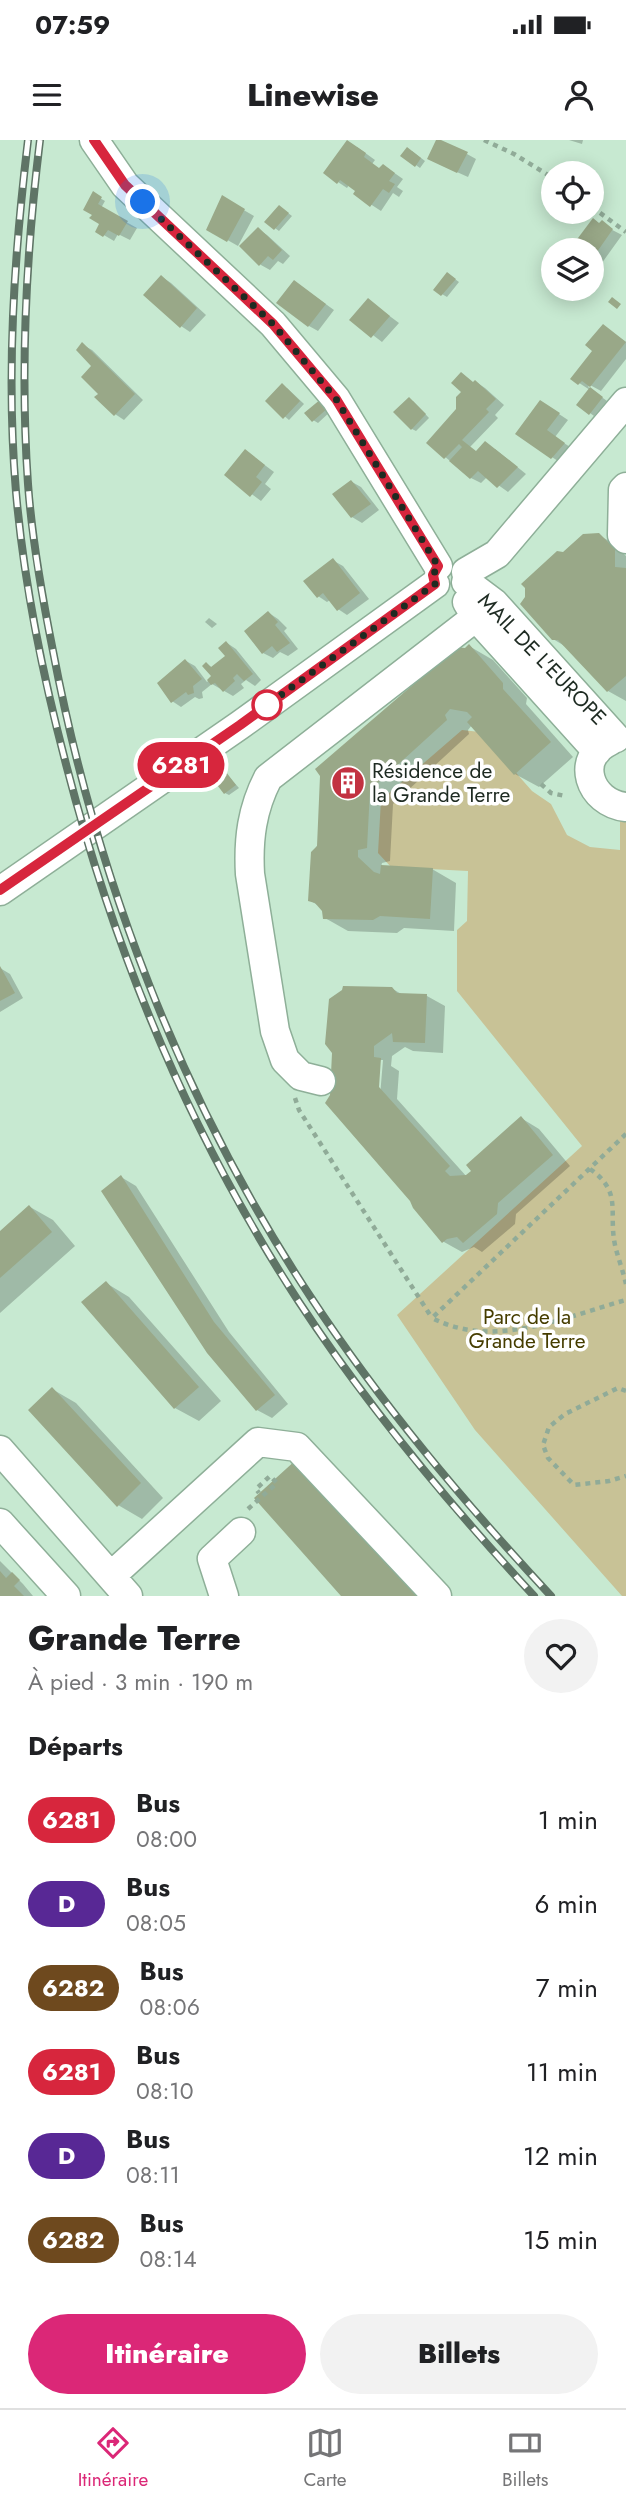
<!DOCTYPE html>
<html lang="fr">
<meta charset="utf-8">
<style>
body{margin:0;font-family:Jost,sans-serif;background:#f2f2f2;color:#202124;height:100vh;display:flex;flex-direction:column;font-size:26px;white-space:nowrap}
*{box-sizing:border-box;margin:0}
p{font-size:23px;color:#757577}
.icon{flex:none;width:38px;height:38px;fill:none;stroke:currentColor;stroke-width:2;stroke-linecap:round;stroke-linejoin:round}
.map{position:relative;height:1456px;overflow:hidden}
.drawer{display:flex;flex-direction:column;background:#fff;flex:1}
.drawer>*{flex:none}
.badge{padding:0 14px;border-radius:23px;font-size:24px;line-height:46px}
.tools{position:absolute;left:541px;top:21px;display:grid;gap:14px}
.tools a{display:grid;place-items:center;width:63px;height:63px;border-radius:50%;background:#fff;box-shadow:0 4px 18px #0003;font-size:35px}
.you{position:absolute;width:35px;height:35px;margin:-18px;border:5px solid #fff;border-radius:50%;background:#1a73e8;box-shadow:0 0 0 10px #1a73e833}
.map>.badge{position:absolute;translate:-50% -50%;box-shadow:0 0 0 4px #fff}
h2{padding:0 28px;font-size:26px;line-height:63px}
.round{display:grid;place-items:center;flex:none;width:74px;height:74px;border-radius:37px;background:#f2f2f2}
.summary{display:flex;align-items:center;justify-content:space-between;height:119px;padding:0 28px}
h1{font-size:33px;font-weight:800;line-height:52px}
.button{display:flex;gap:14px;margin-top:auto;padding:14px 28px}
.button a{flex:1;height:80px;border-radius:42px;background:#db2777;color:#fff;font-size:28px;font-weight:800;line-height:80px;text-align:center}
.button a+a{background:#f2f2f2;color:#202124}
ul{padding:0;list-style:none}
li{display:flex;align-items:center;gap:21px;height:84px;padding:0 28px}
li div{flex:1}
li b{display:block;font-size:26px}
li em{font-style:normal}
li .badge{min-width:77px;font-weight:700;text-align:center}
.status{display:flex;justify-content:space-between;align-items:center;height:49px;padding:0 35px;background:#fff;direction:ltr}
.status svg{height:19px;fill:currentColor}
header{display:flex;justify-content:space-between;align-items:center;height:91px;padding:0 28px;background:#fff;font-size:32px;font-weight:800}
.menu{display:flex;justify-content:space-around;align-items:center;height:98px;border-top:2px solid #e0e0e0;background:#fff;font-size:19px;color:#757577}
.menu a{display:grid;justify-items:center;gap:4px}
.menu .on{color:#db2777}
.map>svg:first-child{display:block}
.green{fill:#c8c296}
.shadow{fill:#0003;fill-rule:evenodd}
.building{fill:#99a888}
.lines{fill:none;stroke-linecap:round;stroke-linejoin:round}
.minor-casing{stroke:#8eaf98;stroke-width:31}
.path{stroke:#90ab98;stroke-width:4.5;stroke-dasharray:5 5;stroke-linecap:butt}
.minor{stroke:#fff;stroke-width:28}
.rail-casing{stroke:#5f7466;stroke-width:8}
.rail{stroke:#fff;stroke-width:5;stroke-dasharray:16;stroke-linecap:butt}
.line-casing{stroke:#fff;stroke-width:16}
.line{stroke:#d7263d;stroke-width:10}
.walk{stroke:#1e2b22;stroke-width:7;stroke-dasharray:0 12.6}
.stop-dot{fill:#fff;stroke:#d7263d;stroke-width:3.5}
.labels{text-anchor:middle;dominant-baseline:central;stroke-width:7;stroke-linejoin:round;paint-order:stroke}
.street-label{font-size:21px;fill:#1e2b22;stroke:#fff}
.poi-label{font-size:21px;fill:#1e2b22;stroke:#fff;text-anchor:start}
.park-label{font-size:21px;fill:#463d00;stroke:#fff}
</style>
<div class="status"><b>07:59</b><svg viewBox="0 0 49 12"><path d="M0 12V9h3v3zM5 12V6h3v6zM10 12V3h3v9zM15 12V0h3v12zM26 1h20v11H26zM47 4h2v5h-2z"/></svg></div>
<header><svg class="icon" aria-label="menu" viewBox="0 0 24 24"><path d="M4 6h16M4 12h16M4 18h16"/></svg>Linewise<svg class="icon" aria-label="person" viewBox="0 0 24 24"><circle cx="12" cy="8" r="4"/><path d="M4 21q1-7 8-7t8 7"/></svg></header>
<div class="map">
<svg width="626" height="1456" viewBox="0 0 626 1456">
<rect width="100%" height="100%" fill="#c7e9d1"/>
<path class="green" d="M462 590 480 592 532 651 551 664 567 695 590 707 620 710V678H626V1456H622L475 1290 397 1175 582 1006 457 851V790L467 781 468 731 391 727 378 713 381 660Z"/>
<path class="shadow" d="M569 0H583L582 4Z
M357 7 375 20 372 24 380 30 393 32 403 39 397 47 403 51 399 57 393 53 381 71 355 54 357 51 349 45 347 48 338 42Z
M412 11 425 21 420 28 402 15Z
M467 14 476 19 468 37 439 24Z
M93 54 105 61 101 68 137 88 130 100 118 94 114 101 97 91 102 84 94 74Z
M223 58 254 76 238 106 208 89Z
M284 70 292 76 279 91 275 88Z
M593 80 622 95 594 134 599 137 595 143 592 141V110H571Z
M258 89 267 95 290 116 283 124 278 121 270 130 261 125 242 106Z
M162 137 171 143 206 175 190 192 181 186Z
M452 137 459 142 447 157 435 150Z
M295 142 334 170 318 191 309 186Z
M368 160 399 183 382 202 352 179Z
M603 186 626 202V219L601 251 590 245 588 247 607 261 594 276 590 273V250L573 239 594 211Z
M83 205 92 210 143 260 124 280 115 274 100 254 94 226Z
M476 242 485 248 504 265 495 275 498 278 470 307 477 313 495 309 526 334 508 352 487 337 481 343 471 338 428 303 458 270Z
M287 248 304 264 289 280 267 261Z
M321 261 331 271 318 283 313 280Z
M413 261 429 278 416 291 412 289Z
M550 268 568 280 555 297 573 309 561 323 517 294Z
M246 311 274 332 265 344 271 349 261 361 226 335Z
M352 342 361 347 379 370 362 383 352 377Z
M598 395 613 403 626 416V561L608 551 568 508 553 499 563 414Z
M334 421 343 426 369 459 347 475 338 469 330 460 327 462 318 456Z
M269 473 278 479 287 488 284 491 298 509 288 516 280 512 273 518 263 513Z
M209 478 217 484 212 488 205 482Z
M227 503 236 509 261 540 255 546 246 540 241 544 244 548 233 556 212 544 202 552 203 558 199 559 195 557 181 567 172 561 186 521 195 526 207 542 213 536 206 524 213 528 228 516Z
M469 506 493 520 527 558 526 564 573 617 539 647 515 634 472 585 468 590 469 594 393 664 390 721 382 723 381 727 432 729 456 743 454 791 404 788 397 793 348 791 325 778 321 767 309 760 312 713 460 509 465 510Z
M223 630 239 648 229 655 225 653Z
M0 828 10 834 23 858 0 872Z
M391 848 403 855 427 856 445 866 443 913 413 911 405 907 392 916 391 926 399 931 397 959 467 1037 521 978 539 989 570 1026 516 1074 515 1084 482 1112 474 1107 462 1112 444 1102 412 1060 327 963ZM379 920H383L380 956 376 955Z
M121 1037 136 1046 229 1192 288 1264 272 1278 257 1270 209 1212Z
M30 1067 53 1080 75 1106 0 1173V1093Z
M106 1143 129 1157 221 1261 199 1281 175 1268Z
M52 1249 76 1263 163 1358 142 1379 118 1365Z
M0 1421 23 1444 33 1456H0Z"/>
<path class="building" d="M347 0 366 13 364 17 379 28 383 24 395 33 389 41 395 44 389 53 383 49 370 67 353 54 355 51 340 40 337 44 323 33Z
M436 0H441L468 12 457 33 427 19Z
M407 7 421 18 415 27 400 16Z
M93 51 102 57 98 64 128 81 119 96 108 90 103 97 95 92 99 84 89 78 92 75 83 70Z
M222 55 245 69 227 102 206 90Z
M279 65 289 73 274 90 264 82Z
M593 78 599 83 602 80 613 89 592 119V110H569Z
M258 87 282 110 273 120 268 116 259 126 239 106Z
M447 132 456 139 441 156 433 150Z
M161 135 197 168 180 188 143 155Z
M294 140 326 164 308 187 276 163Z
M612 157 621 164 617 169 608 162Z
M368 158 390 176 371 198 349 180Z
M603 184 626 202 590 247 582 241 578 245 570 239 592 211 585 205Z
M82 202 135 254 114 276 94 257 98 254 81 237 91 226 76 210Z
M461 232 473 242 475 240 496 259 486 269 489 272 462 300 476 311 485 301 518 327 497 348 478 331 470 339 449 321 462 307 459 304 444 319 426 303 456 269V257L461 252 451 243Z
M282 243 300 261 283 279 265 261Z
M590 247 603 257 589 275 576 265Z
M409 257 426 274 411 290 393 272Z
M321 259 328 268 312 282 304 273Z
M540 260 560 273 547 290 565 303 551 319 515 294Z
M245 309 265 325 256 337 262 342 250 357 224 335Z
M351 340 371 364 351 378 332 354Z
M599 393 615 409V427L626 428V536L607 552 558 500H552L520 464 525 457V448L521 444 557 411 563 412 583 394Z
M333 418 360 453 337 471 323 453 317 458 303 441Z
M268 471 278 482 275 485 290 503 277 512 272 506 262 514 244 491Z
M226 501 253 534 244 541 237 534 233 538 235 541 223 552 215 543 211 545 207 540 211 536 202 526 206 522 211 527 225 516 218 508Z
M469 504 503 543V549L551 602 514 635 467 582 472 577 467 572 450 569 445 575 447 580 370 650 367 708 358 710V717L374 732 380 734 381 725 433 728 430 779 380 776 373 780 323 779 322 771 315 763 308 761 311 712 317 706 320 636 315 629 415 543 416 533 455 507 465 508Z
M185 519 202 539 193 546 194 553 188 555 186 552 171 563 157 543Z
M223 628 236 645 224 654 211 637Z
M0 826 15 853 0 861Z
M343 846 392 847 397 853 427 854 425 903 393 902 392 893 374 906V917L381 918 379 947 450 1026 445 1031 450 1036 466 1035 471 1031 466 1025 521 976 553 1015 498 1063 497 1074 463 1103 457 1097 447 1099 442 1103 413 1068 410 1061 325 963 330 955 332 913 325 904 329 859 342 850Z
M121 1035 214 1182 275 1255 256 1271 207 1213 101 1051Z
M29 1065 52 1092 0 1138V1091Z
M106 1141 199 1247 174 1269 81 1162Z
M52 1247 141 1343 117 1367 28 1270Z
M297 1319 420 1456H341L254 1358Z
M0 1431 6 1438 12 1432 20 1440 14 1446 24 1456H0Z"/>
<g class="lines">
<g class="minor-casing">
<path id="minor" d="M94 0 125 45 273 184 336 259 438 426
M626 347 623 350 622 395 626 399
M466 432 497 414 626 262
M466 442 494 463 616 598
M467 462 476 477 597 611
M610 601C574 618 589 663 626 667
M0 751 240 585 435 444
M321 941 301 936 285 920 275 891 250 734C248 699 252 669 268 638L476 477
M0 1310 128 1456
M0 1383 66 1456
M111 1436 258 1302 297 1307 437 1456
M224 1456 212 1419 241 1392"/>
</g>
<path class="path" d="M484 0 514 14 553 38
M592 67 626 92
M541 644 551 653 565 656
M295 958 299 970 432 1178
M626 994 432 1178C494 1210 564 1177 626 1160
M590 1029C623 1052 608 1072 615 1105 618 1118 623 1131 626 1144
M626 1251 618 1248 565 1274 549 1287 543 1305 548 1318 574 1345 609 1341 626 1336
M248 1369 277 1343 270 1336 256 1349 259 1353"/>
<use href="#minor" class="minor"/>
<g class="rail-casing">
<path id="rail" d="M28 0C14 117 6 235 16 352 24 445 43 537 67 628 116 817 192 998 299 1162 368 1267 449 1364 534 1456
M40 0C26 114 20 229 28 344 32 400 42 456 53 511 96 738 182 962 310 1156 381 1264 464 1362 551 1456"/>
</g>
<use href="#rail" class="rail"/>
</g>
<g class="lines">
<g class="line-casing">
<path id="line" d="M0 750 240 585 435 444 433 435 438 426 336 259 273 184 125 45 94 0"/>
</g>
<use href="#line" class="line"/>
<path class="walk" d="M143 62 273 184 336 259 438 426 433 435 435 444 267 565"/>
</g>
<defs>
<g id="building-disc" transform="scale(1.75)"><circle r="9.5" fill="#c23241" stroke="#fff"/><path d="M-4-6H4V6H1V3H-1V6H-4ZM-2.5-4.3h1.7v1.8h-1.7ZM.8-4.3h1.7v1.8H.8ZM-2.5-1h1.7V.8h-1.7ZM.8-1h1.7V.8H.8Z" fill="#fff"/></g>
</defs>
<g fill-rule="evenodd">
<use href="#building-disc" x="348" y="643"/>
</g>
<circle class="stop-dot" cx="267" cy="565" r="14"/>
<g class="labels">
<g class="street-label">
<text transform="translate(542 519) rotate(46)">MAIL DE L'EUROPE</text>
</g>
<g class="poi-label">
<text x="372" y="631">Résidence de<tspan x="372" dy="24">la Grande Terre</tspan></text>
</g>
<g class="park-label">
<text x="527" y="1177">Parc de la<tspan x="527" dy="24">Grande Terre</tspan></text>
</g>
</g>
</svg>
<div class="tools">
<a><svg class="icon" aria-label="locate" viewBox="0 0 24 24"><circle cx="12" cy="12" r="6"/><path d="M12 2v4M12 18v4M2 12h4M18 12h4"/></svg></a>
<a><svg class="icon" aria-label="layers" viewBox="0 0 24 24"><path d="M12 4l9 5-9 5-9-5zM3 14l9 5 9-5"/></svg></a>
</div>
<div class="you" style="left:143px;top:62px"></div>
<b class="badge" style="left:181px;top:625px;background:#d7263d;color:#fff">6281</b>
</div>
<section class="drawer">
<div class="summary"><div><h1>Grande Terre</h1><p>À pied · 3 min · 190 m</p></div><a class="round"><svg class="icon" aria-label="heart" viewBox="0 0 24 24"><path d="M12 20l-8-8c-3-5 5-10 8-4 3-6 11-1 8 4z"/></svg></a></div>
<h2>Départs</h2>
<ul>
<li><span class="badge" style="background:#d7263d;color:#fff">6281</span><div><b>Bus</b><p>08:00</p></div><em>1 min</em></li>
<li><span class="badge" style="background:#582895;color:#fff">D</span><div><b>Bus</b><p>08:05</p></div><em>6 min</em></li>
<li><span class="badge" style="background:#6e491e;color:#fff">6282</span><div><b>Bus</b><p>08:06</p></div><em>7 min</em></li>
<li><span class="badge" style="background:#d7263d;color:#fff">6281</span><div><b>Bus</b><p>08:10</p></div><em>11 min</em></li>
<li><span class="badge" style="background:#582895;color:#fff">D</span><div><b>Bus</b><p>08:11</p></div><em>12 min</em></li>
<li><span class="badge" style="background:#6e491e;color:#fff">6282</span><div><b>Bus</b><p>08:14</p></div><em>15 min</em></li>
</ul>
<div class="button"><a>Itinéraire</a><a>Billets</a></div>
</section>
<nav class="menu">
<a class="on"><svg class="icon" aria-label="directions" viewBox="0 0 24 24"><path d="M12 3l9 9-9 9-9-9zM9 14v-3h6M13 9l2 2-2 2"/></svg>Itinéraire</a>
<a><svg class="icon" aria-label="map" viewBox="0 0 24 24"><path d="M3 6l6-2 6 2 6-2v14l-6 2-6-2-6 2zM9 4v14M15 6v14"/></svg>Carte</a>
<a><svg class="icon" aria-label="tickets" viewBox="0 0 24 24"><path d="M3 7h18v10H3zM15 7v10"/></svg>Billets</a>
</nav>
